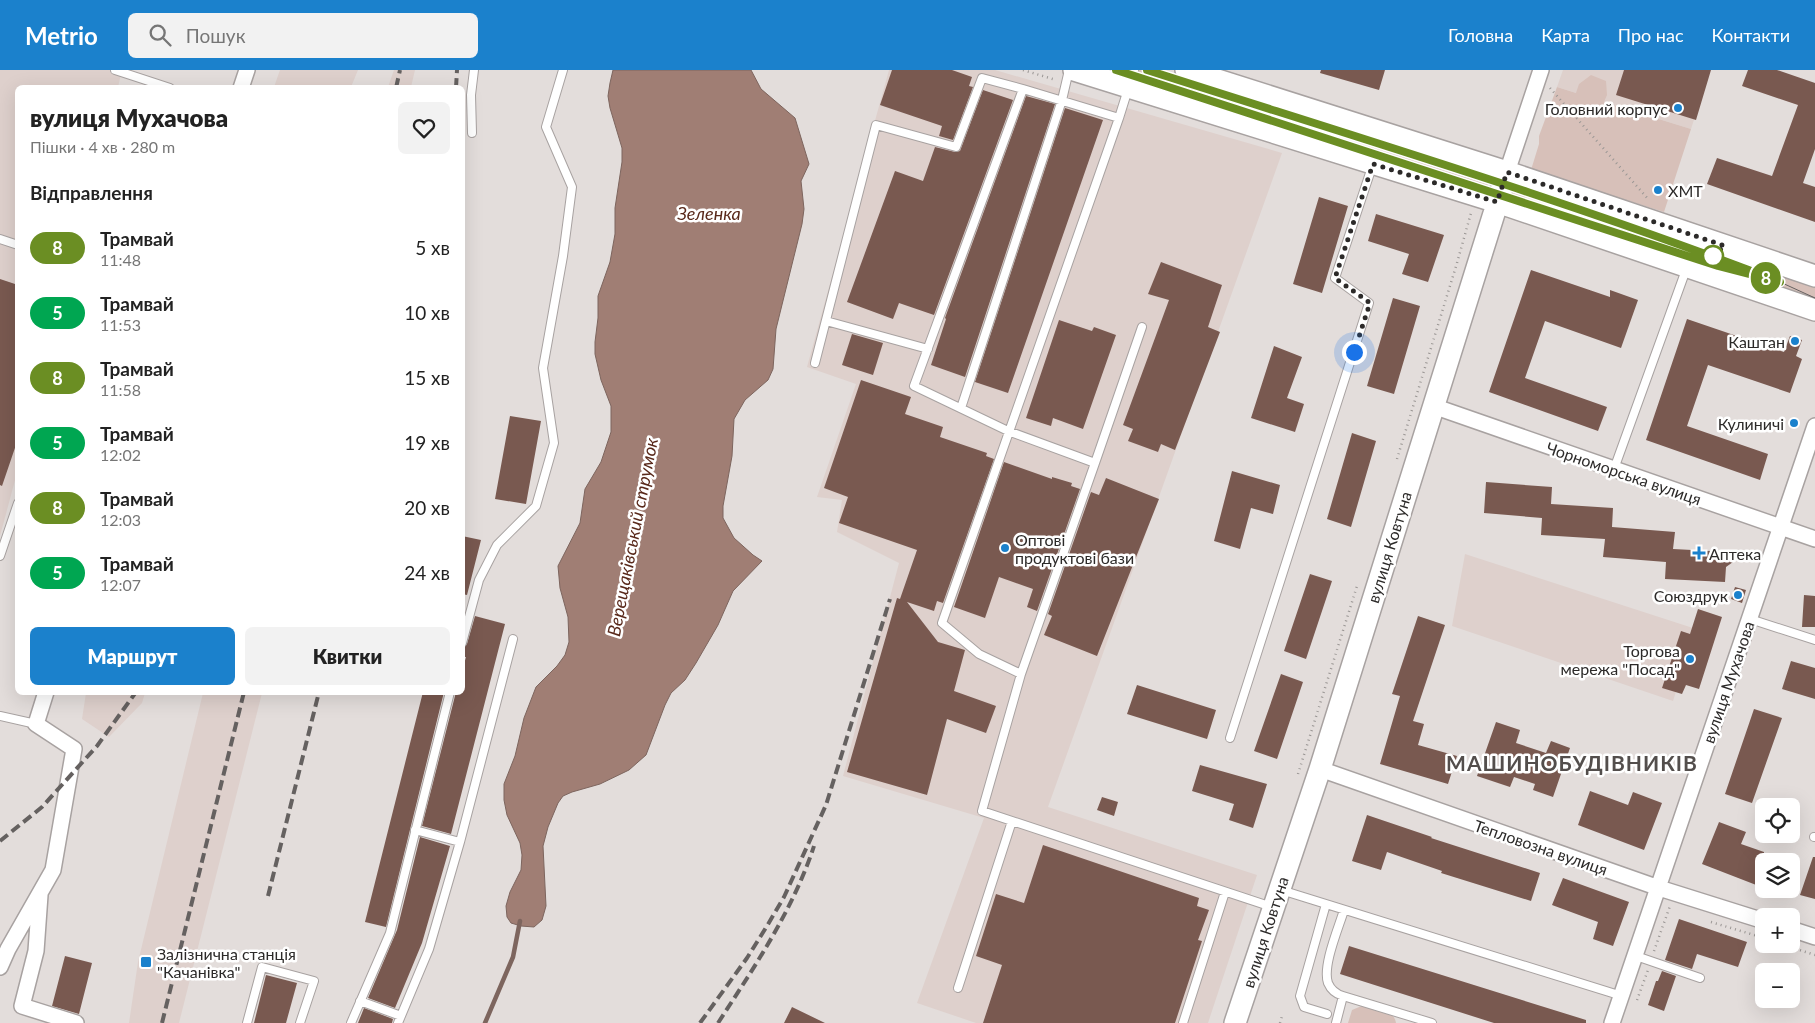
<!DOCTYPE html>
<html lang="uk">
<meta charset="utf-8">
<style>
body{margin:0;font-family:Lato,sans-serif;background:#f2f2f2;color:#222;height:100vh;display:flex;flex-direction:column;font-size:19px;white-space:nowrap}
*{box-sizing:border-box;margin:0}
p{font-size:16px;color:#767676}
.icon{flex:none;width:28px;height:28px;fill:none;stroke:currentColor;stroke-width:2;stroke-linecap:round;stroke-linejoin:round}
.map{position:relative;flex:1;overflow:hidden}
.details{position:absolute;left:15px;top:15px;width:450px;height:610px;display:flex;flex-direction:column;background:#fff;border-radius:8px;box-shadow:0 5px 20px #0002}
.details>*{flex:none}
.badge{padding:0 10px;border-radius:16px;font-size:18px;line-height:32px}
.buttons{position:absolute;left:1755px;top:728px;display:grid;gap:10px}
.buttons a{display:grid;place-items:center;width:45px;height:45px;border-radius:8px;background:#fff;box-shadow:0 5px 20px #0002;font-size:25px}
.you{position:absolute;width:25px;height:25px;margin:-12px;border:4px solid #fff;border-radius:50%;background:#1a73e8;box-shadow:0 0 0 8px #1a73e833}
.map>.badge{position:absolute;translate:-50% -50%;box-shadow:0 0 0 2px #fff}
h2{padding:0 15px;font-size:19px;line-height:45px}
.round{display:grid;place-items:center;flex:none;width:52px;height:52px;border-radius:8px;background:#f2f2f2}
.overview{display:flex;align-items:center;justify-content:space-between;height:85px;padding:0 15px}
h1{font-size:24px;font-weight:800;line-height:38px}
.action{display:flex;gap:10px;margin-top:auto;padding:10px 15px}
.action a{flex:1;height:58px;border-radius:8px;background:#1b81cc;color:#fff;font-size:20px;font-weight:800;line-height:58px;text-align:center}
.action a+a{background:#f2f2f2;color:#222}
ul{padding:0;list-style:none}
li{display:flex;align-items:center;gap:15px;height:65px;padding:0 15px}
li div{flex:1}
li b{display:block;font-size:19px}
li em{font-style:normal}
li .badge{min-width:55px;font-weight:700;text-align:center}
header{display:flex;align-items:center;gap:30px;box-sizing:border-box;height:70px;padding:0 25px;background:#1b81cc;color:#fff}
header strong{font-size:24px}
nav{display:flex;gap:28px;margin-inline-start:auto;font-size:18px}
.search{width:350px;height:45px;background:#f2f2f2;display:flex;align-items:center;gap:12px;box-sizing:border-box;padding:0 18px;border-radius:8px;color:#767676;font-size:19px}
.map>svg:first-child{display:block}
.built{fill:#ded0cc}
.green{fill:#d7c0b9}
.water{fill:#a07e74;stroke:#7d655e}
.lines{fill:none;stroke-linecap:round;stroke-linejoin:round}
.stream{stroke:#7d655e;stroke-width:4.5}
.building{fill:#795950}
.lane-casing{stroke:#a8a2a1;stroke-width:10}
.street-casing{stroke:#a8a2a1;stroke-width:18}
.secondary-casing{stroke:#a8a2a1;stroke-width:24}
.path{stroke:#9a9694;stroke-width:2.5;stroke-dasharray:1 4;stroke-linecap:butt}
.lane{stroke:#fff;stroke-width:8}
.street{stroke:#fff;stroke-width:15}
.secondary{stroke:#fff;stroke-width:21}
.tram{stroke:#656160;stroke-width:1}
.rail{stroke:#656160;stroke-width:4;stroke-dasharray:10 5;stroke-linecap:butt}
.line-casing{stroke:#fff;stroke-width:11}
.line{stroke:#6b8e23;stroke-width:8}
.walk{stroke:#2c2a29;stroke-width:5;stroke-dasharray:0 9}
.poi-dot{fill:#1b81cc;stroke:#fff;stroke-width:2}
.stop-dot{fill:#fff;stroke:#6b8e23;stroke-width:2.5}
.labels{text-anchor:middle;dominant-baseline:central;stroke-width:5;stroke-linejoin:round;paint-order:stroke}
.poi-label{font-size:16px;fill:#2c2a29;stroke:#fff;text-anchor:end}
.street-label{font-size:16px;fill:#2c2a29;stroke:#fff}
.water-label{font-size:18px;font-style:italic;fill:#59291b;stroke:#fff}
.district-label{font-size:21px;font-weight:bold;letter-spacing:1px;fill:#534e4c;stroke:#fff}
</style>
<header>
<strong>Metrio</strong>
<div class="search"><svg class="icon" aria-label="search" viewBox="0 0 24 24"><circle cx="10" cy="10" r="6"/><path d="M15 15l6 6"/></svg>Пошук</div>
<nav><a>Головна</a><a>Карта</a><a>Про нас</a><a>Контакти</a></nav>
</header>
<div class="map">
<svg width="1815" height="953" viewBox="0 0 1815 953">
<rect width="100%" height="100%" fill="#e3dddb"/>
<path class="built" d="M0 0H122L118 17 18 18V399L0 466Z
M280 0H358L351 17H274Z
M394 0H415L411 17H388Z
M889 0H995L1282 83 1048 737 1257 805 1208 953H976L917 933 984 748 843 706 899 493 837 462 842 430 817 427 856 314 807 297Z
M1563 0H1710L1691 59 1557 17Z
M1465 484 1696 559 1673 631 1452 556Z
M86 623V622L145 623 142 633 109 667 82 649Z
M203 623H262L179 953H129L138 892Z"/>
<path class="green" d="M1138 0H1158L1492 103 1485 124 1134 12Z
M1591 5 1606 11 1607 25 1604 32 1691 59 1664 142 1531 100 1539 74V66L1557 17 1576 23 1579 14Z
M1509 107 1815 212V235L1502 130Z
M1364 935C1376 938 1394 939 1396 953H1348L1352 940Z"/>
<path class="water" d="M613 0H751L761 19 795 48 809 94 801 111 804 139 802 154 776 259 773 299 768 310 745 330 734 349 732 386 723 436V448L734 468 753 485 762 491 733 521 718 555 696 593 685 610 671 623 665 635 646 685 629 700 600 714 572 722 563 726 558 733 548 757 543 776 546 836 542 850 534 857 521 856 511 853 507 847 506 836 510 822 521 800 522 785 520 773 507 745 504 730V714L515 686 524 648 536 617 557 596 565 585 569 572 568 547 560 518 558 496 580 453 585 419 601 392 611 362V336L601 310 595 284V272L598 248V226L610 192 615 164V138L622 92V78L610 38 608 26 610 13Z"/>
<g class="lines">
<path class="stream" d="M485 953 513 887 520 851"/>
</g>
<path class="building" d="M892 0H952L972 7 969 16 973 17 953 70 939 66 942 56 880 35Z
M1321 0H1385L1379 20 1320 3Z
M1624 0H1711L1696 50 1616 25Z
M1748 0H1777L1815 13V79L1803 113 1815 117V152L1707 114 1717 88 1772 106 1798 35 1742 16Z
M983 20 1013 30 934 245 899 233 893 249 847 232 895 101 923 111 935 77 955 82 960 81Z
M1026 26 1055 34 965 307 931 295 946 249 945 248Z
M1065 38 1103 50 1008 323 975 312Z
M1319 127 1348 136 1322 223 1293 214Z
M1376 144 1444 165 1428 212 1402 204 1409 184 1368 171Z
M1161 192 1222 215 1208 257 1220 262 1175 380 1161 374 1158 382 1128 371 1133 359 1123 355 1169 230 1148 224Z
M1531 200 1610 227V220L1638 230 1621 278 1545 251 1525 308 1607 337 1598 361 1489 322Z
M0 209 18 215V369L2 416 0 415Z
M1393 228 1420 236 1394 324 1367 316Z
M1687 249 1784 282 1790 266 1802 270 1796 286 1802 289 1790 323 1708 295 1687 356 1768 384 1760 410 1646 370Z
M1059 250 1092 261 1094 257 1116 265 1083 359 1053 348 1051 356 1026 348Z
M852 264 883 273 873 305 842 295Z
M1274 276 1302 287 1287 328 1304 334 1295 362 1251 348Z
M861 310 911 327 905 344 943 357 940 367 987 383 986 386 994 389 943 533 937 531 934 541 907 532 938 572 965 580 954 621 996 636 986 663 947 649 927 725 847 702 897 528 900 529 917 480 839 453 848 427 824 418Z
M510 346 541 351 526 434 495 429Z
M1352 363 1376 371 1351 457 1327 449Z
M1004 392 1052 409V407L1072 413 1071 416 1080 419 1037 541 1027 537 1033 519 999 507 985 548 954 537Z
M1232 401 1280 415 1273 444 1251 438 1240 479 1214 471Z
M1106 408 1159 429 1097 586 1044 565 1052 546 1048 544 1091 422 1099 425Z
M1486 412 1552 417 1551 434 1613 438 1612 457 1675 462 1673 479 1730 482 1734 485 1733 492 1726 497 1725 512 1665 509 1666 492 1603 487 1605 469 1541 465 1542 448 1484 443Z
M462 466 481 470 467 525 462 524Z
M1310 504 1332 511 1306 589 1284 581Z
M1735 517 1746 520 1742 533 1731 529Z
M1804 525 1815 526V557H1802Z
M1698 539 1722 547 1699 619 1686 615 1682 624 1662 618 1681 561 1690 564Z
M475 546 505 554 451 764 422 756 456 622H462V601L466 587H462V578L467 574Z
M1418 546 1445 555 1413 651 1424 654 1418 675 1457 686 1448 714 1380 694 1400 626 1392 624Z
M1791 591 1815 598V629L1782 619Z
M1281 604 1303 612 1277 689 1254 681Z
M1137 615 1216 640 1207 669 1127 644Z
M423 622H444L386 857 365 852Z
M1754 639 1782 648 1752 733 1725 724Z
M1496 652 1520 660 1516 673 1546 683 1551 671 1570 678 1553 727 1533 720 1535 714 1514 707 1510 717 1477 706Z
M1200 695 1267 714 1253 758 1229 750 1234 734 1192 721Z
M1590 721 1628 735 1633 722 1662 733 1644 780 1578 755Z
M1102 727 1118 732 1114 746 1097 740Z
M1367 745 1432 767 1431 768 1540 803 1531 831 1441 803 1442 801 1387 782 1381 800 1352 791Z
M1719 752 1746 762 1741 774 1764 782V818L1702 794Z
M420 767 450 776 422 873 395 938 368 928 397 860Z
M1043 775 1199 828 1197 836 1209 840 1198 870 1202 871 1175 953H983L1002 895 976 886 996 824 1024 833Z
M1813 787H1815V829L1800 825Z
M1563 808 1629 832 1613 876 1593 869 1598 852 1552 835Z
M1679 849 1747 872 1738 897 1697 884 1692 899 1665 890Z
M1349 876 1586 950V953H1494L1340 904Z
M65 886 92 893 79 944 52 936Z
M1662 901 1676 906 1664 941 1648 935 1656 911H1658Z
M266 905 297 913 286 953H254Z
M792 937 825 953H784Z
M364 938 393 949 392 953H358Z"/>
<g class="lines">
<g class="lane-casing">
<path id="lane" d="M115 0 170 18
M1119 48 1023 19 914 316 1008 361 1095 393 1021 604 982 741 1272 837
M472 63 471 25 474 0
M0 169 18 175
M826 251 928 279
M815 293 876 55 956 77 982 8 1023 19
M961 338 1062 30 1069 0
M1095 393 1142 257
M1614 399 1687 197
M0 486 18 433
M1750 549 1815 570
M462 573 479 510 497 475 536 436 554 373 543 298 563 186 572 117 546 57 563 0
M1021 604 979 584 942 553 1119 48 1134 0
M0 646 36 654
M1230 668 1369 233 1335 208 1373 94
M415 760 460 772
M1814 767H1815
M1281 820 1622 926
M1326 834 1300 926 1304 937 1327 944
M1344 840C1339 857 1322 896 1328 913 1331 920 1336 924 1343 926L1432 953
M1636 886 1700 908
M958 918 1012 751
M360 931 401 946
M247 953 262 897 314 911 300 953
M351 953 390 863 450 622
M398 953 429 879 460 772 513 569
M1183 953 1225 822
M1336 953 1343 926"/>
</g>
<g class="street-casing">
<path id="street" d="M241 18 247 0
M1507 102 1541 0
M1433 336 1815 469
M1320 699 1659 818 1764 851
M40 825 36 881 22 936 76 953
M1791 859 1815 867
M0 897 8 879 53 800 74 679 36 654 46 622
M1612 953 1815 356"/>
</g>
<g class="secondary-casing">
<path id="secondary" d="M1074 0 1497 132 1815 240
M1186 0 1507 102 1815 206
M1235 953 1320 699 1507 102"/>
</g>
<path class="path" d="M1023 0 1056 10
M1550 18 1649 130
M1397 389 1457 193 1471 143
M1298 704 1357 516
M1711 852 1764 868
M1781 874 1815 885
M1654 881 1670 836
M1637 930 1648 900
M1280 953 1282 946"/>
<use href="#lane" class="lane"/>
<use href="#street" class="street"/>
<use href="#secondary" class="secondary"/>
<path class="tram" d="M1116 0 1718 196 1780 212 1815 228
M1147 0 1503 113 1725 191"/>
<path class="rail" d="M396 18 400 0
M456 18 457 0
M0 771 42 737 97 676 136 622
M268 826 319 622
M162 953 244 622
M700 953 747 888 767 856 784 827 826 735 890 529
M718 953C755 896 793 840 814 776"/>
</g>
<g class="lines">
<g class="line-casing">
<path id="line" d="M1116 0 1718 196 1780 212C1573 132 1359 68 1147 0"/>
</g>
<use href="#line" class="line"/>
<path class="walk" d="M1354 282 1370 233 1335 208 1373 94 1497 132 1507 102 1725 176 1713 186"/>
</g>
<g class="poi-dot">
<circle cx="1678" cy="38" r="5"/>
<circle cx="1658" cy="120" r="5"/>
<circle cx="1795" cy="271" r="5"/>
<circle cx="1794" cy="353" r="5"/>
<circle cx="1005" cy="478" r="5"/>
<path d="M1696.5 475.5h5v5h5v5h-5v5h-5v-5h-5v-5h5z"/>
<circle cx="1738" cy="525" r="5"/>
<circle cx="1690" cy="589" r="5"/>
<rect x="140" y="886" width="12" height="12" rx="2.5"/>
</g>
<circle class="stop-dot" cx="1713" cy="186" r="10"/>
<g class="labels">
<g class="poi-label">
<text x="1668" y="38">Головний корпус</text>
<text x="1668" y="120" text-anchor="start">ХМТ</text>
<text x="1785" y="271">Каштан</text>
<text x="1784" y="353">Кулиничі</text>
<text x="1015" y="469" text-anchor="start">Оптові<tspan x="1015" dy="18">продуктові бази</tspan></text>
<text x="1709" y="483" text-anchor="start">Аптека</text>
<text x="1728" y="525">Союздрук</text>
<text x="1680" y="580">Торгова<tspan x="1680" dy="18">мережа "Посад"</tspan></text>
<text x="157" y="883" text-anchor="start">Залізнична станція<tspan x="157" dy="18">"Качанівка"</tspan></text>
</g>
<g class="street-label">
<text transform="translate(1624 403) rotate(19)">Чорноморська вулиця</text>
<text transform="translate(1389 477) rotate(-73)">вулиця Ковтуна</text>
<text transform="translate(1728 612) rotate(-71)">вулиця Мухачова</text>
<text transform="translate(1541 777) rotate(19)">Тепловозна вулиця</text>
<text transform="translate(1265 862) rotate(-72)">вулиця Ковтуна</text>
</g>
<g class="water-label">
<text x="709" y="143">Зеленка</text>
<text transform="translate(632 467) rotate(-79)">Верещаківський струмок</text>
</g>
<g class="district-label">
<text x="1572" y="692">МАШИНОБУДІВНИКІВ</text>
</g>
</g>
</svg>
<div class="buttons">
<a><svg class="icon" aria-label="locate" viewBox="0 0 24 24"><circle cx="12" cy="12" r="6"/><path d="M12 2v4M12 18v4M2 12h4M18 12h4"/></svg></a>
<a><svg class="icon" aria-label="layers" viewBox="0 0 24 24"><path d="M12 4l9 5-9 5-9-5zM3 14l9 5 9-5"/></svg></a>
<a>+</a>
<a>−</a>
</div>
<div class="you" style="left:1354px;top:282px"></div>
<b class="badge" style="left:1766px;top:208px;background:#6b8e23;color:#fff">8</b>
<section class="details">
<div class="overview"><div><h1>вулиця Мухачова</h1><p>Пішки · 4 хв · 280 m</p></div><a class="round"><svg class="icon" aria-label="heart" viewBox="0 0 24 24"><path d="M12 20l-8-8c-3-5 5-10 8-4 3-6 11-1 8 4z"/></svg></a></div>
<h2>Відправлення</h2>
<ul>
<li><span class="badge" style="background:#6b8e23;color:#fff">8</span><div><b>Трамвай</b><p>11:48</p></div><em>5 хв</em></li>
<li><span class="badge" style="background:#00a651;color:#fff">5</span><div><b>Трамвай</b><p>11:53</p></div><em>10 хв</em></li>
<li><span class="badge" style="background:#6b8e23;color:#fff">8</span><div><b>Трамвай</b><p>11:58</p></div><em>15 хв</em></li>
<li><span class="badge" style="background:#00a651;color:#fff">5</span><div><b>Трамвай</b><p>12:02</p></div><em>19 хв</em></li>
<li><span class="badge" style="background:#6b8e23;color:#fff">8</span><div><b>Трамвай</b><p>12:03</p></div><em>20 хв</em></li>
<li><span class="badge" style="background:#00a651;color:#fff">5</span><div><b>Трамвай</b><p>12:07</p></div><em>24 хв</em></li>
</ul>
<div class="action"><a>Маршрут</a><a>Квитки</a></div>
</section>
</div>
